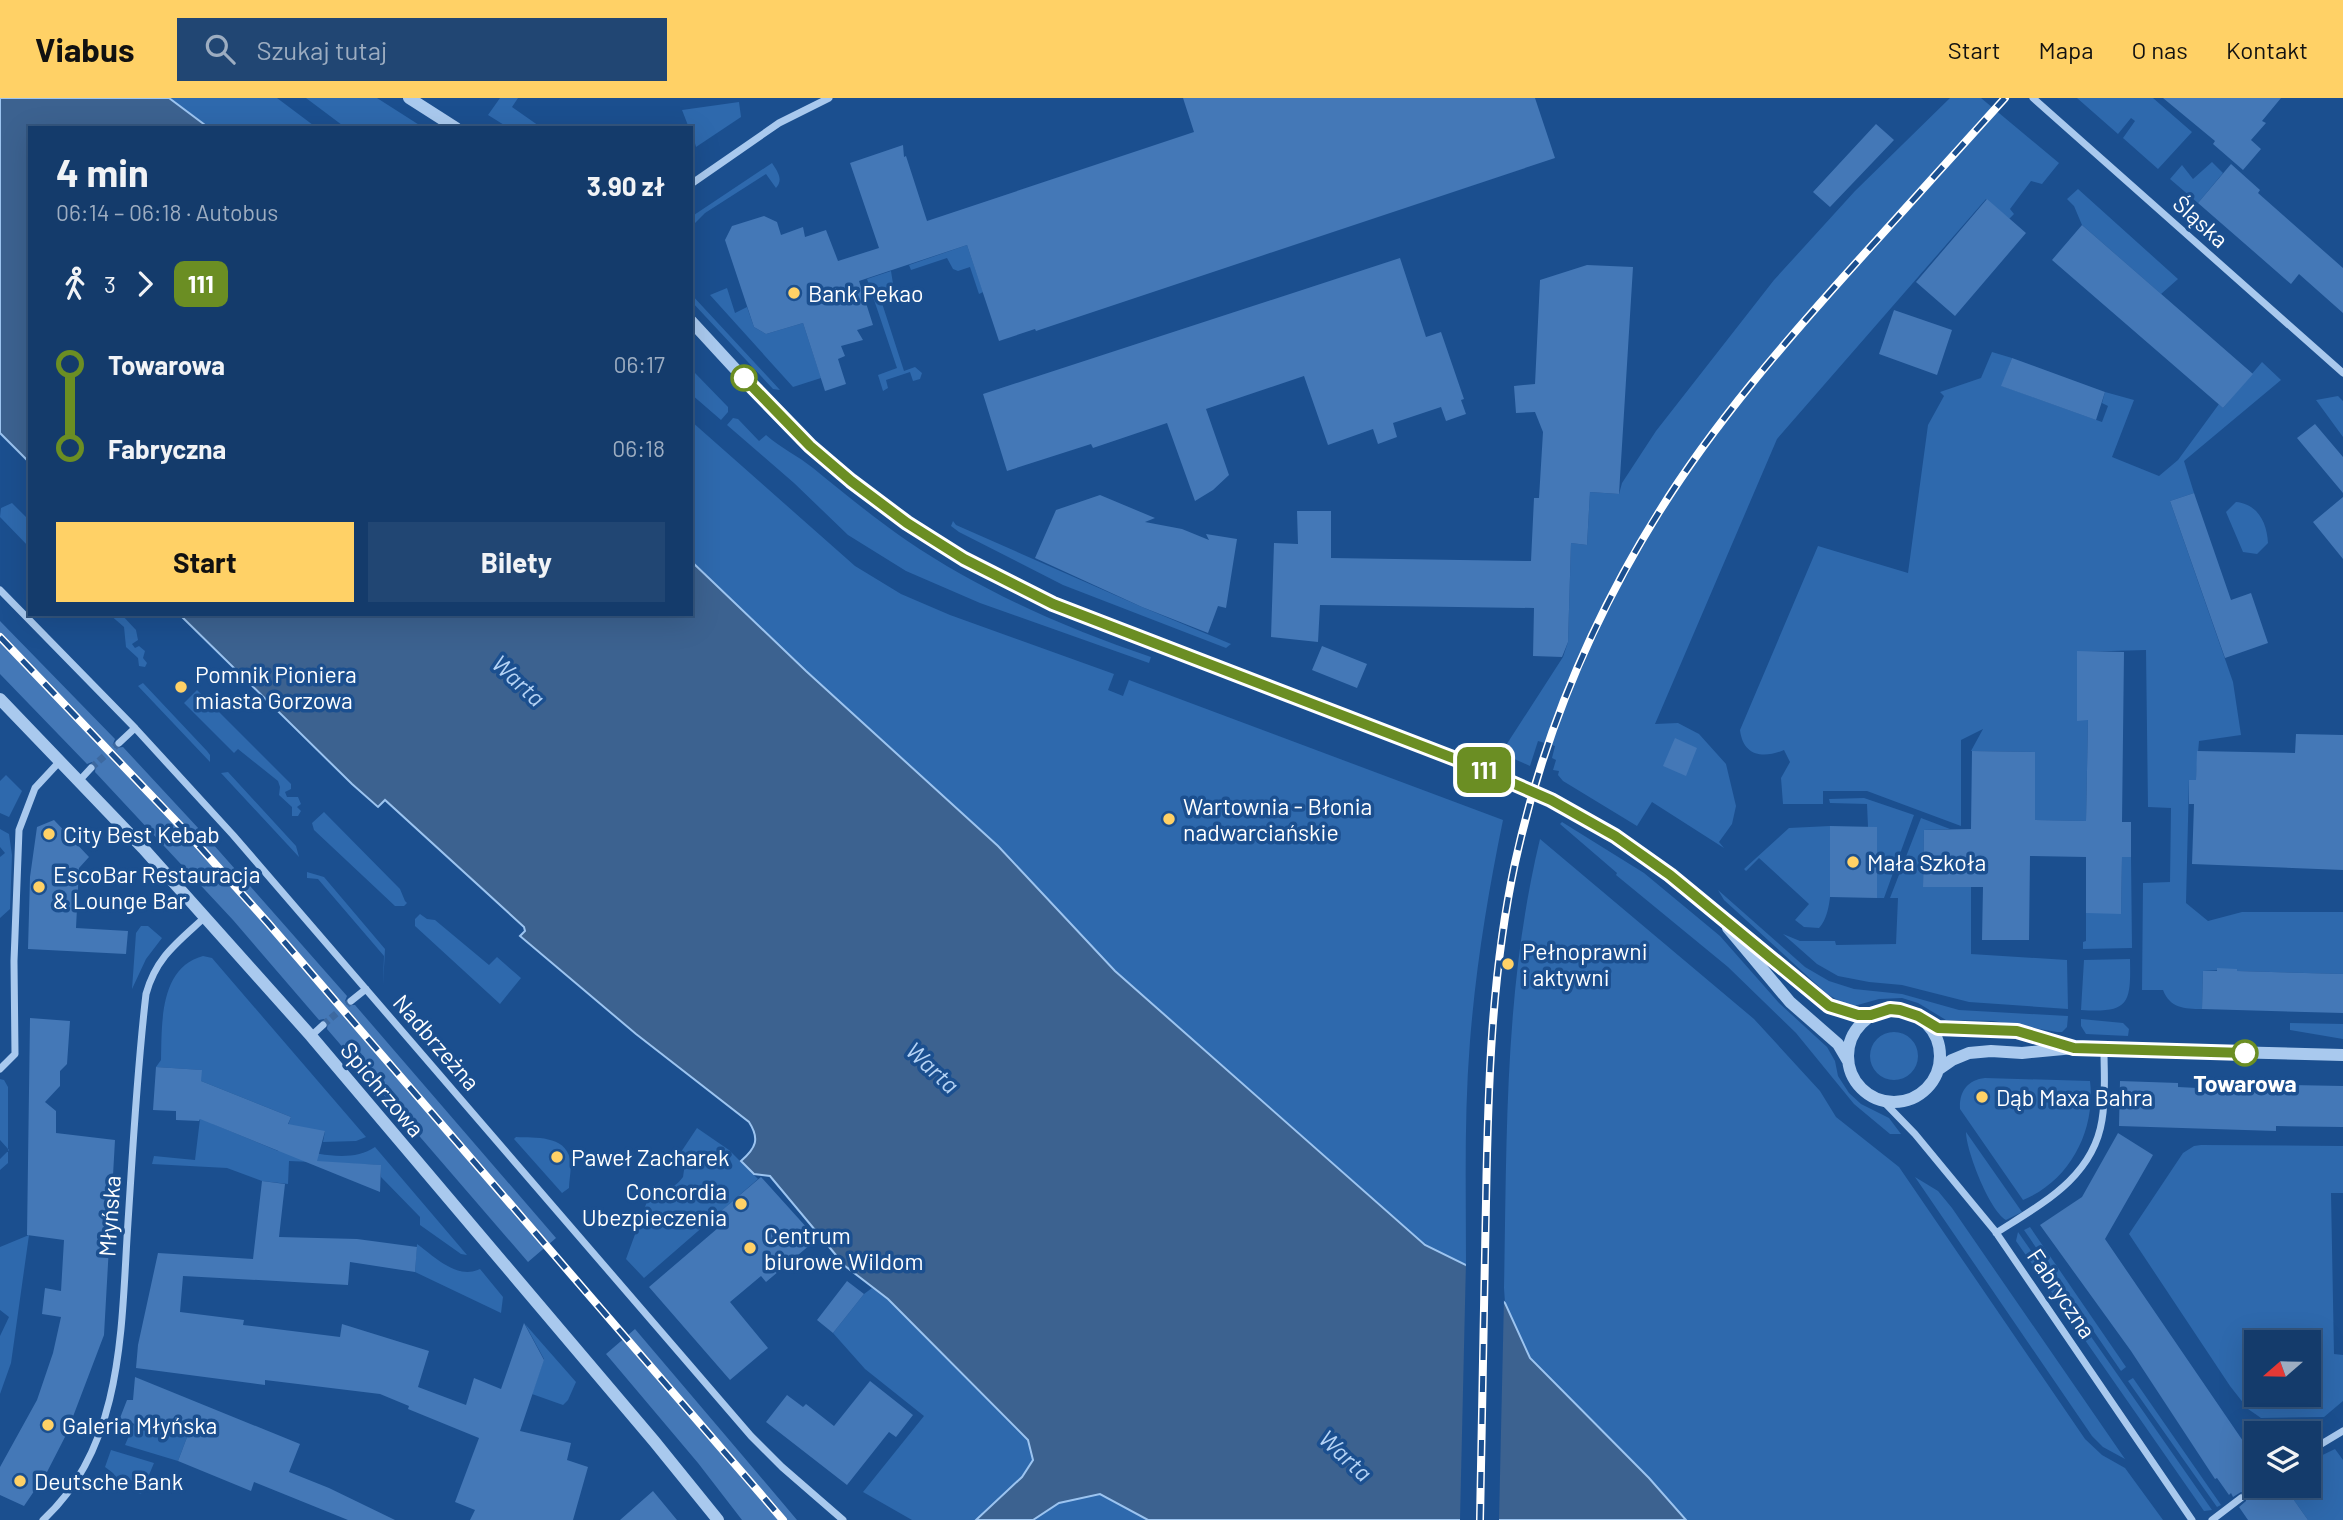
<!DOCTYPE html>
<html lang="pl">
<meta charset="utf-8">
<style>
body{margin:0;font-family:Barlow,sans-serif;background:#214673;color:#f1f3f6;height:100vh;display:flex;flex-direction:column;font-size:26px;white-space:nowrap}
*{box-sizing:border-box;margin:0}
p{font-size:23px;color:#9dadc1}
.icon{flex:none;width:38px;height:38px;fill:none;stroke:currentColor;stroke-width:2;stroke-linecap:round;stroke-linejoin:round}
.map{position:relative;flex:1;overflow:hidden}
.drawer{position:absolute;left:28px;top:28px;width:665px;height:490px;display:flex;flex-direction:column;background:#143b6b;border-radius:0px;box-shadow:0 7px 28px #0002,0 0 0 2px #33557e}
.drawer>*{flex:none}
.badge{padding:0 14px;border-radius:10px;font-size:24px;line-height:46px}
.needle{width:46px;rotate:250deg}
.controls{position:absolute;left:2244px;top:1232px;display:grid;gap:14px}
.controls a{display:grid;place-items:center;width:77px;height:77px;border-radius:0px;background:#143b6b;box-shadow:0 7px 28px #0002,0 0 0 2px #33557e;font-size:35px}
.map>.badge{position:absolute;translate:-50% -50%;box-shadow:0 0 0 4px #fff}
.legs{display:flex;align-items:center;gap:10px;height:77px;padding:0 28px;font-size:23px}
.legs p{margin-inline-start:auto}
.headline{display:flex;align-items:center;justify-content:space-between;height:119px;padding:0 28px}
h1{font-size:38px;font-weight:700;line-height:52px}
.action{display:flex;gap:14px;margin-top:auto;padding:14px 28px}
.action a{flex:1;height:80px;border-radius:0px;background:#ffd166;color:#111;font-size:28px;font-weight:700;line-height:80px;text-align:center}
.action a+a{background:#214673;color:#f1f3f6}
ul{padding:0 28px;list-style:none}
li{display:flex;align-items:center;gap:24px;height:84px;font-size:26px}
li i{display:grid;place-items:center;width:10px;height:100%;margin:0 9px;background:currentColor}
li i::after{content:'';width:18px;height:18px;margin:-9px;border:5px solid;border-radius:50%;background:#143b6b}
li p{margin-inline-start:auto}
li:first-child i{background:linear-gradient(#0000 50%,currentColor 0)}
li:last-child i{background:linear-gradient(currentColor 50%,#0000 0)}
header{display:flex;align-items:center;gap:42px;box-sizing:border-box;height:98px;padding:0 35px;background:#ffd166;color:#111}
header strong{font-size:33px}
nav{display:flex;gap:38px;margin-inline-start:auto;font-size:24px}
.search{width:490px;height:63px;background:#214673;display:flex;align-items:center;gap:18px;box-sizing:border-box;padding:0 24px;border-radius:0px;color:#9dadc1;font-size:26px}
.map>svg:first-child{display:block}
.green{fill:#2e69ad;fill-rule:evenodd}
.water{fill:#3c6290;stroke:#9cc4f0;stroke-width:2}
.pier{fill:#1b4f8f}
.building{fill:#4478b7}
.lines{fill:none;stroke-linecap:round;stroke-linejoin:round}
.minor-tunnel{stroke:#3d69a0;stroke-width:7;stroke-dasharray:7 3.5;stroke-linecap:butt}
.tertiary-tunnel{stroke:#3d69a0;stroke-width:12;stroke-dasharray:12 6;stroke-linecap:butt}
.minor{stroke:#a9c9ee;stroke-width:7}
.tertiary{stroke:#a9c9ee;stroke-width:12}
.rail-casing{stroke:#fff;stroke-width:8}
.rail{stroke:#1b4f8f;stroke-width:5;stroke-dasharray:16;stroke-linecap:butt}
.line-1-casing{stroke:#fff;stroke-width:16}
.line-1{stroke:#6b8e23;stroke-width:10}
.poi-dot{fill:#ffd166;stroke:#1b4f8f;stroke-width:2.5}
.stop-1-dot{fill:#fff;stroke:#6b8e23;stroke-width:3.5}
.labels{text-anchor:middle;dominant-baseline:central;stroke-width:7;stroke-linejoin:round;paint-order:stroke}
.street-label{font-size:23px;fill:#fff;stroke:#1b4f8f}
.poi-label{font-size:23px;fill:#fff;stroke:#1b4f8f;text-anchor:start}
.stop-label{font-size:23px;font-weight:bold;fill:#fff;stroke:#1b4f8f}
.water-label{font-size:24px;font-style:italic;fill:#b5d3f5;stroke:#1b4f8f}
</style>
<header>
<strong>Viabus</strong>
<div class="search"><svg class="icon" aria-label="search" viewBox="0 0 24 24"><circle cx="10" cy="10" r="6"/><path d="M15 15l6 6"/></svg>Szukaj tutaj</div>
<nav><a>Start</a><a>Mapa</a><a>O nas</a><a>Kontakt</a></nav>
</header>
<div class="map">
<svg width="2343" height="1422" viewBox="0 0 2343 1422">
<rect width="100%" height="100%" fill="#1b4f8f"/>
<path class="green" d="M169 0H277L317 30H209Z
M306 0H377L424 30H346Z
M500 0H518L512 9 542 30H509L488 17Z
M1950 0H1981L2059 65 2042 86 2031 83 2010 111 2014 116 2009 121 1986 101 1777 341 1655 626 1678 625 1699 636 1726 666 1736 708 1732 726 1719 744 1724 750 1652 704 1637 728 1563 683 1558 677 1559 673 1553 672 1556 662 1552 660 1555 648 1538 643 1530 668 1501 655 1563 559 1568 544 1571 445 1587 447 1590 394 1619 396 1622 385 1656 333 1774 182 1855 93Z
M2077 0H2153L2192 34 2158 71 2123 40 2135 23 2131 20 2118 36Z
M739 4 741 19 696 49 691 30H689L682 12Z
M2212 64 2223 75 2198 105 2170 81 2182 67 2193 81Z
M772 65C777 73 784 81 776 90L766 76 705 115 691 129V120L694 117Z
M2078 91 2178 181 2161 196 2082 127 2074 108 2067 101Z
M967 147 983 194 979 196 970 169 958 173 953 171 947 160 911 172 909 167Z
M891 173 894 192 880 199 904 273 915 269 922 275 920 281 913 283 910 274 886 282 888 290 883 293 878 277 897 270 867 181Z
M727 190 735 215 747 209 754 229 766 236 803 225 821 280 793 289 710 197Z
M691 196 780 292 773 291 691 203Z
M1992 254 2012 260 2002 288 2102 324 2108 308 2102 305 2105 294 2134 302 2112 359 2159 378 2178 362 2219 306 2223 310 2262 264 2281 282 2184 363 2194 395 2170 403 2233 584 2241 637 2199 643 2196 679 2201 682H2189L2186 805 2208 823 2242 814H2343V876L2237 873V871L2203 873 2202 911C2184 911 2170 910 2163 892H2142L2143 785 2170 784 2171 710 2148 709 2146 552 2077 554V622H2088L2086 723 2035 722V654L1971 653 1983 631 1961 642V728L1867 693H1823V706H1783L1781 680 1790 664 1784 652C1763 661 1743 658 1740 632L1818 448 1908 475 1928 327 1944 298 1940 294 1981 280Z
M695 275 728 309V314L721 322 691 296V278Z
M2338 298 2343 303V339L2316 302Z
M733 320 738 321 759 343 766 337C781 350 798 358 813 370 844 395 874 420 906 442 981 493 1065 530 1151 559L1149 565 980 505 906 473 848 437 794 385 727 327Z
M691 323 855 468 901 496 950 517 1114 576 1108 592 1123 598 1129 582 1503 722C1488 795 1476 868 1470 943 1464 1017 1466 1092 1466 1167L1425 1147 1115 873 998 748 806 573 691 463Z
M2236 404C2258 406 2267 425 2268 445L2257 456 2243 454 2226 414Z
M12 405 30 423V450L0 419 1 410Z
M953 423 956 427 1142 509 1231 546 1226 550 1063 487 959 434 951 428Z
M109 516H121L136 532 138 542 132 546 135 550 139 548 145 553 143 560 147 565 145 569 139 568 138 560 126 549 124 529Z
M143 585 207 653 210 657V664L138 588Z
M197 592 291 686V691L285 694 287 699H298L301 706 297 709 301 713 298 718H292V709L279 697 280 689 278 683 238 651 234 655 184 605Z
M228 674 296 748 299 759 221 675Z
M6 677 22 693 9 719 0 715V683Z
M1864 700 1914 717 1884 800H1877V730L1868 729 1867 706 1830 705 1829 701Z
M324 714 400 791 405 803 407 805 404 808H395L314 732 312 725Z
M1921 720 1950 731 1924 732 1923 789H1952V757H1971V856L2067 862 2068 911 1969 904 1902 887 1869 884 1838 878 1817 866 1783 836 1800 843H1835L1836 847 1896 846 1898 800H1890Z
M1562 724 1644 775 1720 838 1779 905 1827 949 1835 963 1838 978 1849 995 1861 1006 1889 1020 1901 1036H1890L1854 1006 1796 935 1728 869 1616 777 1617 775 1560 726Z
M1830 728C1830 754 1837 811 1819 830L1804 829 1795 822 1809 806 1759 760 1746 773 1744 771 1789 730Z
M0 731 9 736 12 757 10 811 0 820V759L5 755 0 749Z
M1540 741 1754 921 1820 993 1836 1019 1899 1069 2085 1341 2102 1357 2125 1370 2163 1422H1686L1649 1380 1530 1260 1505 1205 1504 1190C1507 1037 1504 891 1540 741Z
M2122 759H2131L2132 850 2083 851V844L2086 843V815H2121Z
M307 774 324 779 385 851 383 888 384 858 318 781 307 780Z
M1718 792 1805 869 1829 883 1854 891 1902 896 1959 912 2068 918 2067 929 2062 934H2057L1993 923 1946 922 1918 905 1902 900 1879 901 1854 908 1841 904 1827 896 1724 802Z
M420 816 427 821 435 822 489 867 497 859 521 880 500 906 415 828V821Z
M141 828H148L162 840 146 861 132 891 136 835Z
M203 858 212 860 366 1039 356 1043 323 1044 325 1033 297 1051C322 1057 353 1064 375 1049L467 1157 461 1156 420 1127V1119L381 1079 380 1067 289 1063 288 1086 262 1083 227 1070 152 1066 154 1058 195 1062 200 1021H211L213 1026 278 1053 291 1019 201 983V972L156 969 161 962C162 926 159 870 203 858Z
M2130 861C2131 906 2129 915 2081 912L2084 862Z
M2081 921 2123 925 2129 931 2128 938 2086 936 2081 928Z
M2290 925 2343 926V941L2290 932Z
M1870 958a24 24 0 1 1 48 0a24 24 0 1 1-48 0Z
M1985 980 2090 983C2096 1032 2070 1083 2023 1102L1960 1011C1959 994 1967 982 1985 980Z
M0 981 4 982 8 989V1065L0 1072V1061L9 1052 0 1042Z
M697 1030 729 1052 758 1081 644 1180 626 1161 653 1087C664 1095 675 1090 683 1079L685 1065 681 1054Z
M1966 1034 2022 1114 2006 1122C1989 1112 1966 1052 1966 1034Z
M516 1039C535 1040 565 1037 570 1061 572 1070 569 1082 569 1090L562 1095 514 1041Z
M2201 1047 2343 1048V1095H2331L2334 1256 2343 1257V1303L2324 1319 2261 1320 2248 1311 2230 1288 2129 1136 2183 1055 2194 1048ZM2308 1244V1297H2256V1244Z
M1915 1079 1938 1093 1952 1110 2125 1361 2103 1349 2092 1338Z
M2030 1129 2126 1269 2121 1273 2024 1132Z
M2018 1134 2212 1412 2204 1413 2016 1143Z
M29 1137 11 1265 0 1296V1238L9 1219 0 1212V1149Z
M417 1146C435 1159 457 1182 480 1171L503 1199 501 1215 415 1174Z
M872 1190 888 1201 1028 1342 1033 1362 1022 1378 976 1422H912L863 1394 924 1318 865 1271 833 1235 864 1196Z
M525 1226 576 1284 568 1302 563 1307 532 1296 544 1261Z
M2133 1280 2221 1407 2217 1409 2128 1283Z
M154 1319 189 1334 178 1363 125 1347 134 1326Z
M2335 1351 2343 1362V1422H2308L2284 1388H2308V1364Z
M111 1352 154 1365 141 1396 135 1394 138 1385 128 1381 124 1390 113 1375 105 1369Z
M1100 1396 1148 1422H1033L1059 1405Z"/>
<path class="water" d="M0 0H169L209 30H30V365L0 335Z
M691 463 806 573 998 748 1115 873 1425 1147 1466 1167 1505 1205 1530 1260 1649 1380 1686 1422H1148L1100 1396 1059 1405 1033 1422H976L1022 1379 1033 1362 1028 1342 888 1201 845 1168 770 1078 754 1076 741 1063C756 1050 760 1041 749 1024L636 936 520 838 525 833 524 829 385 702 378 709 352 686 179 516H691Z"/>
<path class="pier" d="M1466 1163 1504 1200 1499 1422H1460Z"/>
<path class="building" d="M1183 0H1535L1555 60 1036 233 1035 231 999 243 967 147 859 183 873 227 857 232 863 242 841 248 845 258 838 261 846 286 825 293 803 225 766 236 754 229 725 142 732 128 764 118 777 124 781 137 803 129 805 139 826 132 838 163 879 150 850 65 903 47 904 59 906 58 927 123 1194 34Z
M2163 0H2281L2262 23 2266 25 2251 42 2261 51 2243 72 2213 46 2215 43Z
M1876 26 1894 42 1830 109 1813 94Z
M2231 66 2260 92 2258 95 2343 170V215L2299 176 2291 186 2198 105Z
M1987 101 2026 135 1955 218 1916 184Z
M2082 127 2253 276 2223 310 2052 162Z
M1400 160 1426 239 1441 234 1464 301 1461 302 1466 316 1446 323 1441 309 1393 325 1397 339 1378 346 1373 331 1328 347 1304 278 1206 311 1229 377 1213 392 1195 403 1167 325 1093 350 1091 346 1007 373 983 296Z
M1587 167 1633 169 1619 396 1590 394 1587 447 1571 445 1568 544 1562 559 1533 558 1534 510 1320 507 1318 544 1271 539 1274 445 1298 446 1297 413H1331V460L1531 463 1534 400H1539L1543 334 1535 314 1516 315 1514 288 1535 286 1540 182Z
M1894 212 1952 232 1937 277 1879 256Z
M2012 260 2105 294 2096 322 2001 288Z
M2315 326 2343 359V395L2297 340Z
M2194 395 2231 502 2251 495 2268 545 2225 560 2170 403Z
M1100 397 1155 420 1145 424 1182 431 1209 442 1206 436 1237 441 1226 510 1218 508 1208 535 1142 509 1035 460 1056 412Z
M2343 399V461L2313 424Z
M0 523 115 641 113 646 115 650 123 649 212 745 347 898 345 903 347 907H355L556 1140 528 1164 327 931 328 923 324 921 319 922 233 822 95 674 96 666 92 664 87 666 0 576Z
M1322 548 1367 566 1357 590 1312 572Z
M2077 553 2124 554 2122 724H2131V759H2122L2121 816 2086 815V759L2030 758 2029 842H1982L1983 789H1923L1924 732 1971 731 1972 653 2035 654V722L2086 723 2088 622 2077 623Z
M2296 636 2343 637V772L2192 766 2194 706H2189V682H2196L2197 653 2295 655Z
M1675 640 1697 650 1686 678 1663 668Z
M54 722 89 759 79 770 76 830 128 833 126 856 28 851 30 779 37 729Z
M1830 728 1877 729V800L1830 799Z
M2217 870 2237 871V873L2343 876V915L2202 911 2203 873H2217Z
M30 920 70 923 67 966 60 973V988L45 1004 56 1013V1035L115 1042 104 1237 66 1337 47 1374 24 1408 0 1397V1369L37 1302 53 1255 61 1219 42 1216 45 1190 61 1193 64 1142 27 1137Z
M156 969 202 972 201 983 291 1019 288 1026 325 1033 317 1063 381 1067 380 1094 200 1021 199 1023 176 1022V1013L153 1012Z
M2120 983 2178 985V989L2237 992H2275V988L2291 987 2343 988V1029L2276 1028V1033L2119 1028Z
M2118 1035 2153 1057 2105 1141 2256 1362V1388H2284L2308 1422H2248L2239 1409 2246 1403V1397L2241 1394 2233 1399 2231 1395 2229 1397 2217 1380 2215 1381 2131 1253 2040 1127 2082 1099Z
M761 1079 817 1141 766 1184 761 1178 730 1204 768 1250 730 1282 649 1189 725 1124 720 1117 722 1115 721 1113Z
M262 1083 285 1086 279 1139 357 1141 417 1149 415 1174 350 1164 348 1187 183 1178 180 1214 244 1222 243 1227 340 1239 342 1226 429 1253 418 1289 466 1307 474 1280 501 1291 524 1225 544 1262 520 1333 571 1345 567 1362 588 1369 573 1422H470L475 1412 455 1404 479 1340 408 1311 409 1308 380 1296 265 1282V1287L136 1270 138 1247 158 1155 253 1161Z
M847 1183 864 1196 833 1235 817 1222Z
M635 1231 748 1364 797 1422H742L698 1365 606 1256Z
M135 1279 300 1346 289 1374 329 1390 395 1422H348L254 1384 251 1393 178 1363 189 1334 154 1320 149 1332 120 1320 127 1302H133Z
M870 1283 913 1317 896 1339 889 1334 847 1387 766 1324 787 1297 803 1309 806 1306 834 1328Z
M653 1393 677 1422H620Z"/>
<g class="lines">
<path class="minor-tunnel" d="M91 670 119 645
M323 927 351 903
M2241 1400 2257 1388"/>
<path class="tertiary-tunnel" d="M1524 689 1551 702"/>
<path class="minor" d="M2033 0 2343 275
M691 86 779 25 829 0
M0 492 135 630 233 737 751 1338 782 1369 843 1422
M119 645 135 630
M79 683 91 670
M351 903 366 891
M311 938 323 927
M0 971 15 956 14 863 19 732 35 690 60 663
M1883 1003 1915 1036 1995 1133 2192 1422
M1996 1135C2041 1106 2093 1080 2102 1022 2106 999 2104 975 2104 952
M2308 1354 2343 1333
M43 1422C125 1347 121 1226 128 1124 133 1048 137 972 146 896 156 859 178 844 205 819
M2212 1422 2241 1400"/>
<path class="tertiary" d="M409 0 456 30
M691 223C730 265 768 308 809 347 890 423 986 480 1089 520L1524 689
M0 601 143 750 311 938 654 1343 718 1422
M1551 702 1615 738 1670 777 1829 908 1844 914 1871 917
M1728 830 1790 904 1838 946 1848 963
M1848 958a46 46 0 1 1 92 0a46 46 0 1 1-92 0Z
M1927 925 1950 932 2017 933 2070 949
M1939 971 1952 962 1969 955 1991 953 2022 955 2074 950 2343 957"/>
<g class="rail-casing">
<path id="rail" d="M0 539 191 739 268 825 783 1422
M1480 1422C1482 1316 1484 1210 1486 1104 1488 990 1491 877 1515 765 1542 641 1592 521 1659 414 1715 324 1785 244 1856 165 1906 110 1955 55 2005 0"/>
</g>
<use href="#rail" class="rail"/>
</g>
<g class="lines">
<g class="line-1-casing">
<path id="line-1" d="M744 280 810 348 851 383 907 425 964 461 1053 506 1471 667 1551 702 1615 738 1670 777 1829 908 1858 917H1871L1890 911 1900 912 1918 918 1938 930 2017 933 2074 950 2245 955"/>
</g>
<use href="#line-1" class="line-1"/>
</g>
<g class="poi-dot">
<circle cx="794" cy="195" r="7"/>
<circle cx="181" cy="589" r="7"/>
<circle cx="1169" cy="721" r="7"/>
<circle cx="49" cy="736" r="7"/>
<circle cx="1853" cy="764" r="7"/>
<circle cx="39" cy="789" r="7"/>
<circle cx="1508" cy="866" r="7"/>
<circle cx="1982" cy="999" r="7"/>
<circle cx="557" cy="1059" r="7"/>
<circle cx="741" cy="1106" r="7"/>
<circle cx="750" cy="1150" r="7"/>
<circle cx="48" cy="1327" r="7"/>
<circle cx="20" cy="1383" r="7"/>
</g>
<g class="stop-1-dot">
<circle cx="744" cy="280" r="12"/>
<circle cx="2245" cy="955" r="12"/>
</g>
<g class="labels">
<g class="street-label">
<text transform="translate(2201 123) rotate(42)">Śląska</text>
<text transform="translate(437 944) rotate(49)">Nadbrzeżna</text>
<text transform="translate(383 991) rotate(50)">Spichrzowa</text>
<text transform="translate(109 1118) rotate(-86)">Młyńska</text>
<text transform="translate(2062 1195) rotate(56)">Fabryczna</text>
</g>
<g class="poi-label">
<text x="808" y="195">Bank Pekao</text>
<text x="195" y="576">Pomnik Pioniera<tspan x="195" dy="26">miasta Gorzowa</tspan></text>
<text x="1183" y="708">Wartownia - Błonia<tspan x="1183" dy="26">nadwarciańskie</tspan></text>
<text x="63" y="736">City Best Kebab</text>
<text x="1867" y="764">Mała Szkoła</text>
<text x="53" y="776">EscoBar Restauracja<tspan x="53" dy="26">&amp; Lounge Bar</tspan></text>
<text x="1522" y="853">Pełnoprawni<tspan x="1522" dy="26">i aktywni</tspan></text>
<text x="1996" y="999">Dąb Maxa Bahra</text>
<text x="571" y="1059">Paweł Zacharek</text>
<text x="727" y="1093" text-anchor="end">Concordia<tspan x="727" dy="26">Ubezpieczenia</tspan></text>
<text x="764" y="1137">Centrum<tspan x="764" dy="26">biurowe Wildom</tspan></text>
<text x="62" y="1327">Galeria Młyńska</text>
<text x="34" y="1383">Deutsche Bank</text>
</g>
<g class="stop-label">
<text x="2245" y="985">Towarowa</text>
</g>
<g class="water-label">
<text transform="translate(519 582) rotate(43)">Warta</text>
<text transform="translate(933 969) rotate(43)">Warta</text>
<text transform="translate(1346 1357) rotate(43)">Warta</text>
</g>
</g>
</svg>
<div class="controls">
<a><svg class="needle" viewBox="-14 -14 28 28"><path d="M0-13l5 13h-10z" fill="#e53935"/><path d="M0 13l5-13h-10z" fill="#9dadc1"/></svg></a>
<a><svg class="icon" aria-label="layers" viewBox="0 0 24 24"><path d="M12 4l9 5-9 5-9-5zM3 14l9 5 9-5"/></svg></a>
</div>
<b class="badge" style="left:1484px;top:672px;background:#6b8e23;color:#fff">111</b>
<section class="drawer">
<div class="headline"><div><h1>4 min</h1><p>06:14 – 06:18 · Autobus</p></div><b>3.90 zł</b></div>
<div class="legs"><svg class="icon" aria-label="walk" viewBox="0 0 24 24"><circle cx="13" cy="4" r="2"/><path d="M13 8l-2 6 4 7M11 14l-3 7M7 12l3-4h3l4 4"/></svg>3<svg class="icon" aria-label="forward" viewBox="0 0 24 24"><path d="M9 5l7 7-7 7"/></svg><b class="badge" style="background:#6b8e23;color:#fff">111</b></div>
<ul>
<li><i style="color:#6b8e23"></i><b>Towarowa</b><p>06:17</p></li>
<li><i style="color:#6b8e23"></i><b>Fabryczna</b><p>06:18</p></li>
</ul>
<div class="action"><a>Start</a><a>Bilety</a></div>
</section>
</div>
